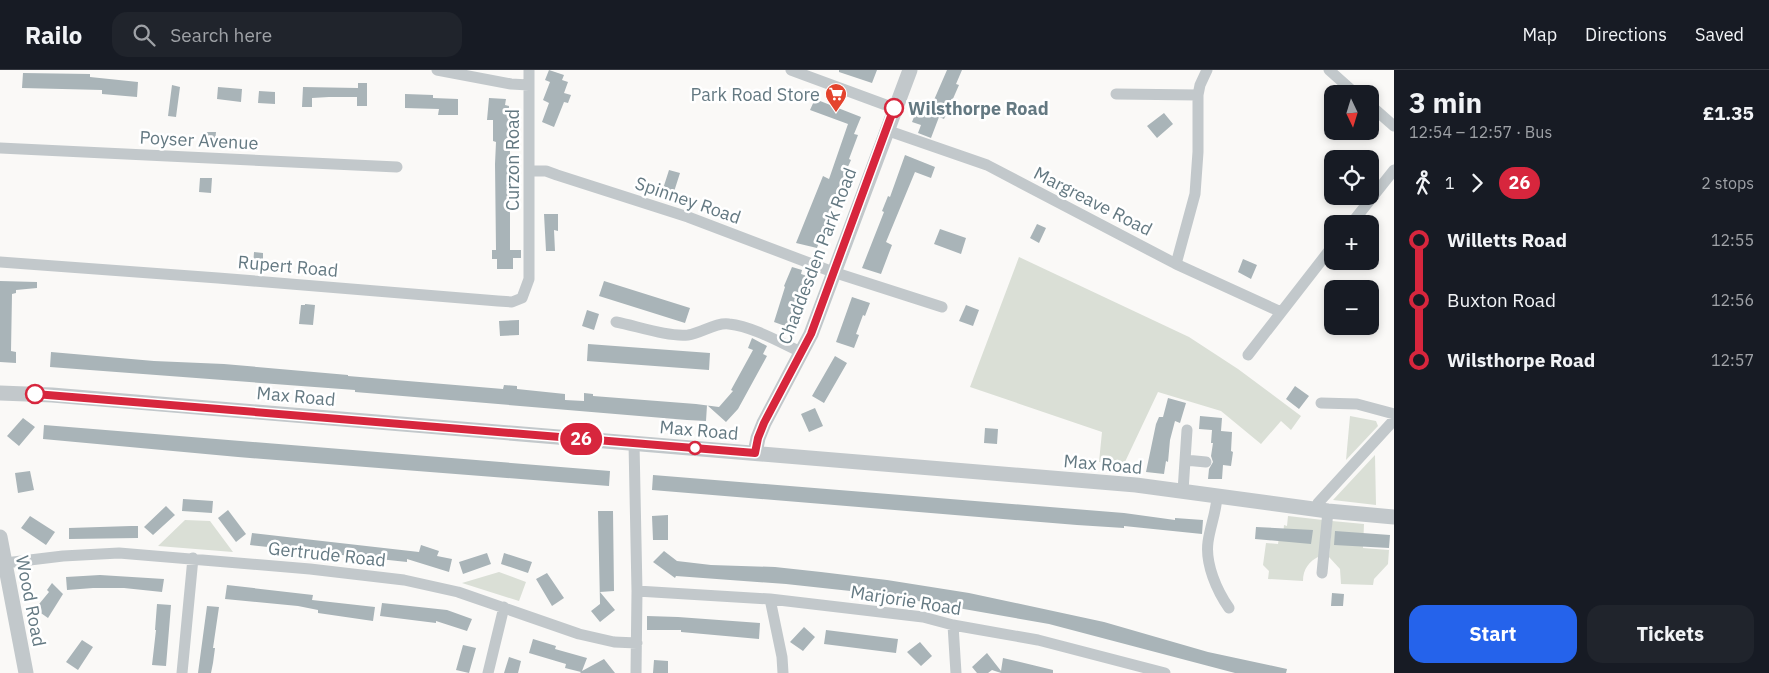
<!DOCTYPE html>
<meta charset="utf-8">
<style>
body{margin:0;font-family:"IBM Plex Sans",sans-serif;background:#20242c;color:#f1f3f6;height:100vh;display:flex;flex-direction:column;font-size:19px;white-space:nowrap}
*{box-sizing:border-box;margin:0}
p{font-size:16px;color:#9ea1a6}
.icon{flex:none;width:28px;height:28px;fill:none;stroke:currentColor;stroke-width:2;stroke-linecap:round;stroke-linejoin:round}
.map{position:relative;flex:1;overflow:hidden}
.panel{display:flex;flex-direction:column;background:#171b24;width:375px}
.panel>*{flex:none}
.badge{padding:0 10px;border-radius:16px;font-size:18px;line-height:32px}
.needle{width:32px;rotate:176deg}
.tools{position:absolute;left:1324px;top:15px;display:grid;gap:10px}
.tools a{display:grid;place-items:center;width:55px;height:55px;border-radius:10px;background:#171b24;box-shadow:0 2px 8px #0003;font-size:25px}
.map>.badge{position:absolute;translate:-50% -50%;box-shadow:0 0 0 2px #fff}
.legs{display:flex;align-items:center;gap:8px;height:55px;padding:0 15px;font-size:16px}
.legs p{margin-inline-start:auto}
.overview{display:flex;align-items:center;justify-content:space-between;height:85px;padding:0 15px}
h1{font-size:28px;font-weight:700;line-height:38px}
.primary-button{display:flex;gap:10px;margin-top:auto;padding:10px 15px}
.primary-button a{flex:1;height:58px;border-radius:15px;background:#2563eb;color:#fff;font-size:20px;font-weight:700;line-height:58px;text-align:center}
.primary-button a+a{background:#20242c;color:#f1f3f6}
ul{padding:0 15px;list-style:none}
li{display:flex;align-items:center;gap:18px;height:60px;font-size:19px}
li i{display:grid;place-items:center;width:8px;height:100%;margin:0 6px;background:currentColor}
li i::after{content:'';width:12px;height:12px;margin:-6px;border:4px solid;border-radius:50%;background:#171b24}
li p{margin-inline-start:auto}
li:first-child i{background:linear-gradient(#0000 50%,currentColor 0)}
li:last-child i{background:linear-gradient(currentColor 50%,#0000 0)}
header{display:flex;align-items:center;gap:30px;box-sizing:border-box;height:70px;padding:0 25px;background:#171b24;border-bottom:1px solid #363941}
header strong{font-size:24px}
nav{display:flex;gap:28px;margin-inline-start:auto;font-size:18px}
.search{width:350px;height:45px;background:#20242c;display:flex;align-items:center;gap:12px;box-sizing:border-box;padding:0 18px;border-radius:15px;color:#9ea1a6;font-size:19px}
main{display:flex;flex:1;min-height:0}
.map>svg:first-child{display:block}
.green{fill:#dadfd6}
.building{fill:#a9b4b8}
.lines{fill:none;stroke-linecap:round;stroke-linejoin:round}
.minor{stroke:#c2c8cb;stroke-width:11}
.tertiary{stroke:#c2c8cb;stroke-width:15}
.line-1-casing{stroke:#fff;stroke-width:11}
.line-1{stroke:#d7263d;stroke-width:8}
.stop-1-dot{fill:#fff;stroke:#d7263d;stroke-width:2.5}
.labels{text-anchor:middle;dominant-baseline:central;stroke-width:5;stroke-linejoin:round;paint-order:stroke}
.poi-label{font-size:18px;fill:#647982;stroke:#fff;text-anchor:end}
.stop-label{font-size:18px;font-weight:bold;fill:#647982;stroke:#fff;text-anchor:start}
.street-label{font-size:18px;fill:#647982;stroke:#fff}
</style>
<header>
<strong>Railo</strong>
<div class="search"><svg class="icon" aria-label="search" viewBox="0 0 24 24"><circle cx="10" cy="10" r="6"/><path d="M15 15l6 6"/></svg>Search here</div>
<nav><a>Map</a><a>Directions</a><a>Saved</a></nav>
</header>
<main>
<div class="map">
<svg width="1394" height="603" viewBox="0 0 1394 603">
<rect width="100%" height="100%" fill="#faf9f7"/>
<path class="green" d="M1019 187 1189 267 1238 299 1301 346 1291 360 1281 351 1261 374 1221 341 1158 322 1124 394 1099 392 1102 362 970 317Z
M1350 346 1376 351 1378 356 1346 390Z
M1375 385 1376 435 1333 430Z
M1288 446 1323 450 1320 486C1309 491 1303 499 1303 511L1268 509 1269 501 1263 495 1266 473 1278 474 1279 467H1283L1284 455 1287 456Z
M185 450 210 451 233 482 158 476Z
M1332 451 1364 454 1363 478 1389 480 1388 494 1374 509 1373 515 1341 514 1340 499 1329 487Z
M499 502 526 512 519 531 462 513Z"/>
<path class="building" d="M549 0 564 5 562 10 568 12 564 23 571 25 568 33 564 32 554 57 542 52 549 33 543 30 550 12 545 10Z
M839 0H877L872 13 839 2Z
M947 0H962L956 14 959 15 952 31 944 49 939 47 931 68 918 63 921 55 912 52 916 42 927 46Z
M23 3 90 4V7L138 12 137 27 102 24V20L22 18Z
M358 13H367V36H357V27H329L312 28V37H302L303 17 358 18Z
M172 15 180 17 176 47 168 46Z
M218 17 242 19 241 32 217 29Z
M259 21 275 22V34L258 33Z
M405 24 433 25V28L458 29V45H438L439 39 405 38Z
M489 28 506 29 505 35 509 36 508 75H510V180H521V188H513V199H497V189H492V180H496L495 94 496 72 493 71V50H487Z
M815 29 861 47 854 64 858 65 849 89 851 90 838 119 817 178 796 173 823 106 829 109 848 54 810 40Z
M1164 43 1173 54 1157 68 1147 56Z
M202 62H216L215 73H201Z
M905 85 935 97 931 108 915 102 886 172 892 175 881 204 862 198 884 142 882 141 888 126 890 127Z
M669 100 680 103 672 128 661 125Z
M200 108H212L211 123 199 122Z
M544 144H558V161L554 160 555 181H546Z
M1037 154 1046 158 1039 173 1030 168Z
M940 159 966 168 961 184 934 174Z
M254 182 263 183V197H253Z
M1243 189 1257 195 1251 209 1238 202Z
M792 197 802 200 801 204 807 206 801 223 800 222 788 257 774 252 785 217 784 216Z
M0 211 37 212V218L16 220V223L12 224 11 281 16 282V293L0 292Z
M604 211 690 238 685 253 599 226Z
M852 227 870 233 865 246 863 245 856 264 859 265 854 278 836 272Z
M305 234 315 235 313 255 299 254 301 235H305Z
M966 235 979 240 973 256 959 251Z
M587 240 599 244 594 260 582 256Z
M519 250V265L500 266 499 251Z
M752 268 767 276 763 284 767 286 738 339 726 352 707 335 706 351 687 350 355 322V320L50 297 51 282 154 291 224 294 348 305V306L503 319 504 315 517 316V319L565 324V330L584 331V323L593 324V326L696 334 719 337 733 321 731 320 753 280 748 278Z
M588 274 710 283 709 300 587 291Z
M835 286 847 293 824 333 812 326Z
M1295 316 1309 326 1299 339 1286 329Z
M1168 328 1186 333 1180 353 1175 351 1170 370 1168 392 1166 391 1164 404 1146 402 1156 354 1159 347H1163Z
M815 338 823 356 809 362 801 344Z
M1200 346 1222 348 1221 361 1232 362 1231 381 1233 382 1231 396 1223 395 1222 409H1208L1209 399 1213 392 1211 386 1213 373H1211L1212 360 1199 359Z
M23 348 35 357 19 376 7 366Z
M44 355 610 401 609 416 238 387 43 369Z
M985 358 998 359 997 374 984 373Z
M30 401 34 420 18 423 15 403Z
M653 405 1124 443 1175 450V448L1203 450 1202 464 1124 456V458L1077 455 652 420Z
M183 429 213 431 212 443 182 441Z
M166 436 175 445 153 465 144 457Z
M228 440 246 464 236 472 218 448Z
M598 441H613L614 521 600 522 615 540 600 552 591 541 600 534Z
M668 445V470H653L652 446Z
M30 446 55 462 46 475 21 458Z
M131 456H138V468L69 469V458Z
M1256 457 1313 460 1311 474 1255 469Z
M1335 461 1390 465 1389 478 1334 475Z
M252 463 419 482 421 475 439 481 437 486 452 489 449 502 407 489V492L250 475Z
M664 481 677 491 711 495 775 497 821 502 887 510 969 523 1104 552 1208 582 1287 599 1286 603H1235L1049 554 878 524 786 514 676 506 675 508 653 492Z
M487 483 491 494 463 504 459 492Z
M504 483 532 492 528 503 501 494Z
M547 503 564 528 552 536 536 509Z
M100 505 164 509 162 522 124 518H93L67 520 66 507Z
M52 513 63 524 48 548 35 539 49 522 47 520Z
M227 515 313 525 312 530 375 537 373 551 318 543V540L298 536 225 529Z
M1332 523 1344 524 1343 536H1331Z
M382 533 447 540 472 549 467 561 436 551V553L380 546Z
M157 534 171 535 166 596 152 595 156 560H155Z
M207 536 219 537 213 578H215L213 593 211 603H198Z
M647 546 678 547 760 553 759 569 681 562V560H647Z
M804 557 815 567 803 581 790 572Z
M826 560 898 569 896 583 824 574Z
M533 569 556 576 555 579 587 588 582 601 604 589 615 603H580L581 602 565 598 566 594 529 583Z
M82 570 93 577 78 600 66 592Z
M920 572 932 586 921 596 907 582Z
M463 575 476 578 469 603 456 600Z
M987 583 1001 601 1003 588 1053 600V603H1001L992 600 988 603H977L972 597Z
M509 587 521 591 518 603H504Z
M654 590 668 591V603H653Z"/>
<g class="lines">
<path class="minor" d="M437 0 511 14 529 15
M791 0 894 38
M1329 0 1356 24
M1116 24 1198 25
M1370 35 1394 56
M886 60 987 95 1176 194 1281 242
M0 78 397 97
M530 101H546L557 105 688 147 833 202 942 237
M1351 154 1394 100
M0 192 218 208 498 231 512 232 522 228 529 209V0
M1176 194 1195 124 1198 82V25L1200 15 1207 0
M616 252C637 256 667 267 688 265 702 263 716 252 729 254 754 257 779 272 801 282
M1248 285 1332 177
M1321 333 1357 334 1394 344
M634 373 637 521 636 603
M1185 390 1206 392
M1183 421 1187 360
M1217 427C1216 443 1210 457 1208 472 1205 494 1217 521 1229 538
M1317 440 1318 433 1394 350
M5 493 63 486 119 483 310 499 404 510 458 522 579 564 614 572 637 573
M1322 503 1328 441
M637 521 770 529 923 547 953 555 1038 570 1165 603
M770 529 782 587 783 603
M953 555 956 603
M182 603 193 488
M488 603 504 537"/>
<path class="tertiary" d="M0 323 52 325 1136 415 1328 441 1394 447
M755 383 758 368 764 353 811 264 910 0
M0 467 26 603"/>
</g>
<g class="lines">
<g class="line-1-casing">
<path id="line-1" d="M35 324 755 383 758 368 764 353 811 264 894 38"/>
</g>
<use href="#line-1" class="line-1"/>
</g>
<defs>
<g id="supermarket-pin" transform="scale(1.125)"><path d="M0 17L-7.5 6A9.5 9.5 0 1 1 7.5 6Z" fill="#e4432d" stroke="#fff"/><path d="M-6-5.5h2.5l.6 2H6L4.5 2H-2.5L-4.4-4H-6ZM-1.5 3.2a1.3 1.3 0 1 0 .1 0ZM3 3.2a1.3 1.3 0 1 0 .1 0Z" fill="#fff"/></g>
</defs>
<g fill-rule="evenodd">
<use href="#supermarket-pin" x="836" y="24"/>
</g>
<g class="stop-1-dot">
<circle cx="894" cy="38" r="9"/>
<circle cx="35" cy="324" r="9"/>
<circle cx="695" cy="378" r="6"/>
</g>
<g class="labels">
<g class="poi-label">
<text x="820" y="24">Park Road Store</text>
</g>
<g class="stop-label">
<text x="908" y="38">Wilsthorpe Road</text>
</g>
<g class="street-label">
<text transform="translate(199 70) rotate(3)">Poyser Avenue</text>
<text transform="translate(512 90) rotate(-90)">Curzon Road</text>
<text transform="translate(688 130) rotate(19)">Spinney Road</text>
<text transform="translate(1093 131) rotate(27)">Margreave Road</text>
<text transform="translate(817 186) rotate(-69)">Chaddesden Park Road</text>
<text transform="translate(288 196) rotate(5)">Rupert Road</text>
<text transform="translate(296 326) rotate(5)">Max Road</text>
<text transform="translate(699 360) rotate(5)">Max Road</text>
<text transform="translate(1103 394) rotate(5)">Max Road</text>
<text transform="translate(327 484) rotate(6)">Gertrude Road</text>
<text transform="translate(906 530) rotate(9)">Marjorie Road</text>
<text transform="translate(31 531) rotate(79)">Wood Road</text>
</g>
</g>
</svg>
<div class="tools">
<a><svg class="needle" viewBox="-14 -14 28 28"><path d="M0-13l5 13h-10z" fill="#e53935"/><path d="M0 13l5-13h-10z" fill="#9ea1a6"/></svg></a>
<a><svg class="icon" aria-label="locate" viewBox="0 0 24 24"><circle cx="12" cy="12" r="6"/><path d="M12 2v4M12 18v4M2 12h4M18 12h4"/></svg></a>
<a>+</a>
<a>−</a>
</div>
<b class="badge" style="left:581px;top:369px;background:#d7263d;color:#fff">26</b>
</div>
<section class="panel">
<div class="overview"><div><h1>3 min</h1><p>12:54 – 12:57 · Bus</p></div><b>£1.35</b></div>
<div class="legs"><svg class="icon" aria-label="walk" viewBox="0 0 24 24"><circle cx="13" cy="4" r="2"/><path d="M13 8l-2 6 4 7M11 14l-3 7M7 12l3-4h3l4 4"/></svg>1<svg class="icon" aria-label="forward" viewBox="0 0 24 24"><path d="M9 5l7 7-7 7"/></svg><b class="badge" style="background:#d7263d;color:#fff">26</b><p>2 stops</p></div>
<ul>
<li><i style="color:#d7263d"></i><b>Willetts Road</b><p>12:55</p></li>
<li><i style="color:#d7263d"></i><span>Buxton Road</span><p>12:56</p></li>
<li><i style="color:#d7263d"></i><b>Wilsthorpe Road</b><p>12:57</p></li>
</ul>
<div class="primary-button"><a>Start</a><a>Tickets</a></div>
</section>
</main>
